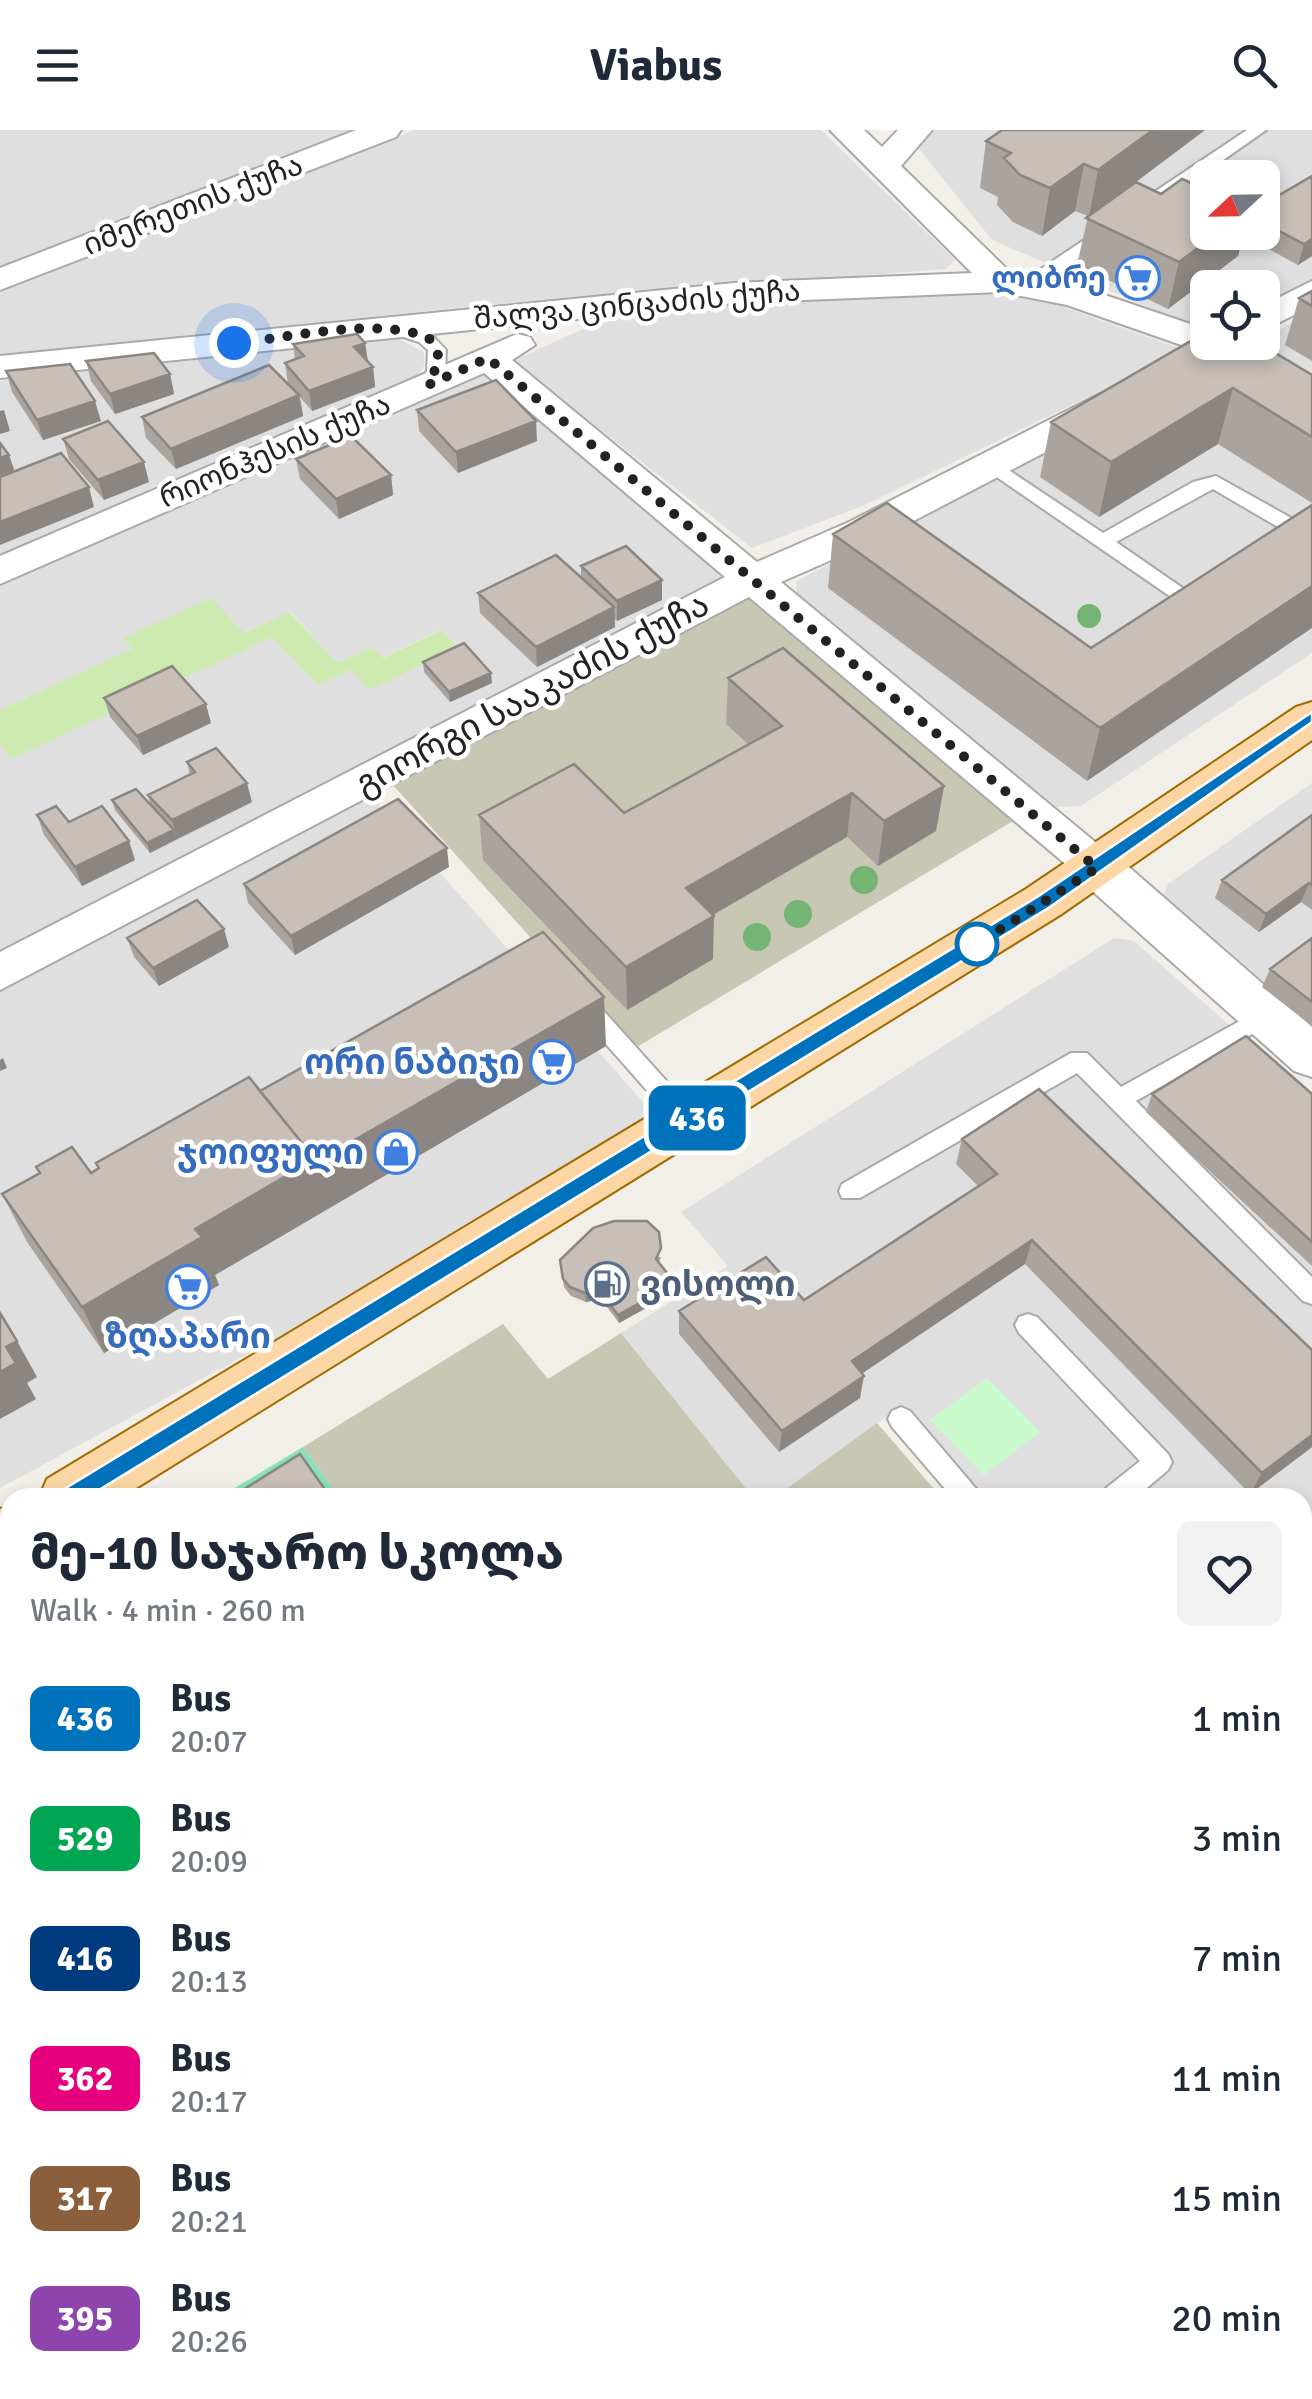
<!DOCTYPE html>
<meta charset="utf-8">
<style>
body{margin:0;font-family:Signika,"Noto Sans Georgian",sans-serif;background:#f2f2f3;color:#1f2937;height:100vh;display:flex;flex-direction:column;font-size:38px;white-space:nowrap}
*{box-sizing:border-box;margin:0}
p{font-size:32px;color:#747a83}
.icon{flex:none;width:55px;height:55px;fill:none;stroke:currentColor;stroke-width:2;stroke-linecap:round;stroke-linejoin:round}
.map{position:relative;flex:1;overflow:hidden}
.sheet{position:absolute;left:0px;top:1358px;width:1312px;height:912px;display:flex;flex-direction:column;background:#fff;border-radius:30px 30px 0 0;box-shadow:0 5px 15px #0003}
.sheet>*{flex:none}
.badge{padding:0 20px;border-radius:15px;font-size:35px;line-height:65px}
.needle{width:65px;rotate:248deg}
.tools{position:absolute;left:1190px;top:30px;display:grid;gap:20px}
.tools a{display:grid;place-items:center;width:90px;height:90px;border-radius:15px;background:#fff;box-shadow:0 5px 15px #0003;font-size:50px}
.you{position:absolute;width:50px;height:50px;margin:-25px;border:8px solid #fff;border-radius:50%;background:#1a73e8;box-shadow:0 0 0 15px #1a73e833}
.map>.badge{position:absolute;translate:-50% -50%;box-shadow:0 0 0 5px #fff}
.round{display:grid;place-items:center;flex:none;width:105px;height:105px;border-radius:15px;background:#f2f2f3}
.overview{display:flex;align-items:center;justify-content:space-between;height:170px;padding:0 30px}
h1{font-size:48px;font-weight:800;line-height:75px}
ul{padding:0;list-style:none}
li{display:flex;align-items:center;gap:30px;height:120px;padding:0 30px}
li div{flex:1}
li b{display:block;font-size:38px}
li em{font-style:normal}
li .badge{min-width:110px;font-weight:700;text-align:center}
header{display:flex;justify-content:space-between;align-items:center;height:130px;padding:0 30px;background:#fff;font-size:45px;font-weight:800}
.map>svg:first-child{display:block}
.residential{fill:#e0dfdf;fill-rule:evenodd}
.education{fill:#ffffe5}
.construction{fill:#c7c7b4}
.grass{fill:#cdebb0}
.park{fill:#c8facc}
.pitch{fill:#88e0be}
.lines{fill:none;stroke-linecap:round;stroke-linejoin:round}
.service-casing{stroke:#a9a9a9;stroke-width:4}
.minor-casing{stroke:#a9a9a9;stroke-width:4}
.tertiary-casing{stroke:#a9a9a9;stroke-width:4}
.primary-casing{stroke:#a06b00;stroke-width:4}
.service{fill:#fff;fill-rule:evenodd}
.minor{fill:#fff;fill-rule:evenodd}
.tertiary{fill:#fff;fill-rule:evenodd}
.primary{fill:#fcd6a4;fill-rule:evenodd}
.tree{fill:#74b475}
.wall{fill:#aba49e}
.shaded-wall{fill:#8b8681}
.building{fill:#c7bfb8;stroke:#8b8681;stroke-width:2.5}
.line{fill:#0072bc;stroke:#fff;stroke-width:2.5}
.walk{stroke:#222;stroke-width:10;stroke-dasharray:0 18}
.stop-dot{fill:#fff;stroke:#0072bc;stroke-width:5}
.labels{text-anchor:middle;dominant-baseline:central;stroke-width:9;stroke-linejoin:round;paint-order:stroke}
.far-street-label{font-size:30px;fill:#222;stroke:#fff}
.far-shop-label{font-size:30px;font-weight:bold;fill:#366cbe;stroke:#fff;text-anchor:end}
.street-label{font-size:35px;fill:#222;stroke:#fff}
.shop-label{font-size:35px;font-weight:bold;fill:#366cbe;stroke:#fff;text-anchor:end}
.service-label{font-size:35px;font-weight:bold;fill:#4e5e75;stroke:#fff;text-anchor:start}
</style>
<header><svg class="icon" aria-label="menu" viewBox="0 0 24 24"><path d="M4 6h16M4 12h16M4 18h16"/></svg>Viabus<svg class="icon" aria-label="search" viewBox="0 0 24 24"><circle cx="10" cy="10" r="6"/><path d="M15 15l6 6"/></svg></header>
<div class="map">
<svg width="1312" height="2269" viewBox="0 0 1312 2269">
<rect width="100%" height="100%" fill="#f2efe9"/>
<path class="residential" d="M0 0H357L0 136Z
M415 0H821L955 130 946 139 483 175 0 227V159Z
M931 0H1312V149L1263 181 1262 158H1208L1207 193 1190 195 992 110 916 15ZM1208 48H1262V102H1208Z
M984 161 1052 173 1185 220 865 375 752 418 512 231 619 183 738 171Z
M1312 180V260L1258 213Z
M389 204 424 222V236L413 251 0 428V251Z
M488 228 726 448 0 843V614L12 628 272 506 318 555 351 540 457 516 440 500 382 528 372 517 338 533 290 482 243 503 123 509 133 519 0 580V441Z
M1216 237 1312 283V523L1081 676 1055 677 797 467 796 451Z
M1312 653V911L1158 777 1168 754Z
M365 658 666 998 0 1358V851Z
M1114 808 1134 811 1312 968V1554L1303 1570 1302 1368 986 1367 902 1275 775 1367H753L621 1203 728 1136 681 1082Z"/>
<path class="education" d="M1312 1790V2269H1207L1203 2260H1302V1803Z"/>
<path class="construction" d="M753 463 1018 688 632 920 392 654Z
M503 1194 548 1249 621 1203 753 1367H339L303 1317Z
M877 1293 941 1367H775Z"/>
<path class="grass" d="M211 468 244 503 289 482 338 533 372 517 383 528 441 500 458 517 370 560 351 540 318 555 272 507 11 629 0 614V580L132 519 123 508Z"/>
<path class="park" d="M987 1248 1040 1302 984 1345 930 1290Z"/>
<path class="pitch" d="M303 1317 339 1367 218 1368Z
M10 1492V2260H817L811 2269H0V1498Z"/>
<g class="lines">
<g class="service-casing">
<path id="service" d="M1247 0H1266L1165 71H1153V63Z
M1099 100 1113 104 1032 161H1020V153Z
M390 192 431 204 446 220 445 241 434 259H422L419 255 427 241 428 220 419 212 384 201 381 197Z
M992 329 1103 403 1193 352 1216 346 1293 389 1303 407 1290 421H1276L1273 417 1283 406 1278 397 1213 359 1116 412 1197 468 1200 473 1190 480 985 339V331Z
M583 864 591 867 697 985 701 992 697 999H681L575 879 572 873 575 867Z
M1265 877 1273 880 1277 886 1273 892 1136 971 1312 1147V1174L1303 1171 1077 943 860 1068H842L839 1061 842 1054 1071 923H1087L1121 957Z
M1028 1184 1037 1187 1168 1324 1172 1332 1168 1340 1135 1368H1101L1105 1359 1140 1331 1019 1203 1015 1195 1019 1187Z
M901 1277 910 1281 984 1368H953L892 1297 888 1289 892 1281Z
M10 1970V2007L0 2011V1974Z
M1154 2260H1188L1192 2269H1158Z"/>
</g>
<g class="minor-casing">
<path id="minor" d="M356 0H401L396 7 0 160V138Z
M830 0H864L882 17 898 0H932L901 36 1012 144 1087 159 1208 200V212H1245L1241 220 877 410 781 452 1112 726 1119 737 1112 748 1097 753 1082 748 749 467 0 860V822L725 447 484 243 0 454V426L517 204 530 207 535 215 512 230 757 432 849 392 1190 218 1067 175 1001 162 734 173 0 248V226L734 153 972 143Z
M1312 151V176L1262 201V176Z"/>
</g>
<g class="tertiary-casing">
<path id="tertiary" d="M1097 719 1114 724 1312 897V947L1294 941 1080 750 1073 737 1080 724Z
M1312 1567V1640L1302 1644V1571Z
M860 2260H936L933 2269H857Z"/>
</g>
<g class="primary-casing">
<path id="primary" d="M1312 572V610L1060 785 120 1368H39L47 1349 1026 759 1296 577Z
M10 1376V1433L0 1437V1379Z"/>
</g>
<use href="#service" class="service"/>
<use href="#minor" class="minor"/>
<use href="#tertiary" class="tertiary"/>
<use href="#primary" class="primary"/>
</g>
<g class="tree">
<circle cx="1089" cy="486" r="12"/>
<circle cx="864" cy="750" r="14"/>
<circle cx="798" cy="784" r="14"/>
<circle cx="757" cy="807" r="14"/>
</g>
<path class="wall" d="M1002 0H1205L1136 52 1208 102H1262V75L1312 46V126L1298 135 1243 105 1238 126 1168 179 1077 135 1088 86 1075 81 1042 106 1013 92 997 75 998 67 980 58 986 11Z
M1312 161V231L1285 215 1299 168Z
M1208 201 1312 245V373L1218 314 1099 387 1040 347 1051 292Z
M365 213 368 232 373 237 375 257 312 281 300 267 303 286 176 339 146 308 142 287 288 254 285 233 295 229 293 214Z
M86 231 170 244 174 264 115 284 91 251Z
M6 241 101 291 43 310 12 262Z
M417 280 537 311 458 343 419 301Z
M63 309 149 352 104 370 69 329Z
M296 329 391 345 393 365 339 389 300 349Z
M1312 375 1087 651 828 458 833 404 1091 518Z
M581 436 662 470 617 491 615 489V497L537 537 480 483 478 463 581 447Z
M423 532 492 553 450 572 424 542Z
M728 548 944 656 936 701 878 736 847 707 713 785V829L627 880 483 730 479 685 624 683 749 615 726 594Z
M104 568 211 593 143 625 110 587Z
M187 632 252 672 150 723 115 680 112 670 151 676 148 665 190 645Z
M37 685 69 692 135 730 82 756 44 705Z
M1312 685V780L1301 772 1259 802 1215 768 1222 750Z
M449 737 295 825 248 773 244 754Z
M127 808 229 817 159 856 134 827Z
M1312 808V896L1262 857 1270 839Z
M606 916 215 1145 219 1155 104 1223 27 1112 2 1064 39 1044 36 1037 91 1043 98 1039 96 1033 260 961Z
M1152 964H1312V1136L1146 982Z
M962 1009 1312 1317 1250 1364 1025 1134 862 1243 860 1268 779 1322 679 1204V1181L804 1170 978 1056 956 1034Z
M661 1127 659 1132 675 1162 619 1193 601 1169 586 1172 571 1166 564 1157 560 1130Z
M1308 1804 1312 1807V2055L1302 2047V1809Z
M1302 2064 1312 2071V2223L1302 2216Z"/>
<path class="shaded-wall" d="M1153 0H1205L1089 87 1098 40Z
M1084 34 1075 81 1042 106 1050 58Z
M1219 102H1244L1238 126 1168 179 1179 132Z
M1312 109V126L1298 135 1304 114Z
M365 213 368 233 354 217Z
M373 237 375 257 312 281 309 261Z
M170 244 174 264 115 284 110 264Z
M1233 258 1218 314 1099 387 1111 332Z
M299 265 303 286 176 339 171 319Z
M95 271 101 291 43 310 37 290Z
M4 280 10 301 0 304V281Z
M536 291 537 311 458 343 456 322Z
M9 325 16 345 0 351V328Z
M144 332 149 352 104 370 98 350Z
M391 345 393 365 339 389 336 369Z
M89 357 94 377 0 415V392Z
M662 450V470L617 491V471Z
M1312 456V498L1087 651 1100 598Z
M614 477 615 497 537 537 536 517Z
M491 543 492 553 450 572 449 562Z
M206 574 211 593 143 625 137 606Z
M247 653 252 672 177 709 172 690Z
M944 656 936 701 878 736 884 691Z
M852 663 847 707 685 801 686 758Z
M174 700 177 709 150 723 147 713Z
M129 711 135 730 82 756 75 737Z
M447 718 449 737 295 825 291 806Z
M1309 753 1301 772 1259 802 1266 784Z
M714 786 713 829 627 880 626 837Z
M224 799 229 817 159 856 153 838Z
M604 867 606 916 215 1145 219 1155 104 1223 82 1177 195 1099Z
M3 928 7 938 0 941V930Z
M1032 1110 1025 1134 848 1253 852 1231Z
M675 1153V1162L619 1193 618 1185Z
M600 1161 601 1169 586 1172 585 1163Z
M17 1211 37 1247 27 1253 36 1269 0 1289V1242L6 1217Z
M864 1246 860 1268 779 1322 782 1301Z
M1312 1305V1317L1250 1364 1262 1343Z
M10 1831V1868L0 1874V1838Z"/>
<path class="building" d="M1002 0H1153L1098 40 1084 34 1050 58 1020 45 1004 28 1011 23 986 11Z
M1312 46V109L1304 114 1262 92V75Z
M1182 49 1208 60V102H1219L1179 132 1086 88 1136 52 1161 64Z
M1312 161V176L1299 168Z
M1208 201V212H1257L1312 245V307L1233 258 1111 332 1051 292Z
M357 204 365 213 354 217 373 237 309 261 285 233 304 226 293 214Z
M154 223 170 244 110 264 86 231Z
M70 234 95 271 37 290 6 241Z
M269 235 299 265 171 319 142 287Z
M496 250 536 291 456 322 417 280Z
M108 291 144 332 98 350 63 309Z
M351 306 391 345 336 369 296 329Z
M0 313 9 325 0 328Z
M61 323 89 357 0 392V347Z
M887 373 1091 518 1312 375V456L1100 598 833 404Z
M626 416 662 450 617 471 581 436Z
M556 425 614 477 536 517 478 463Z
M464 513 491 543 449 562 423 532Z
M783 518 944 656 884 691 852 663 686 758 714 786 626 837 479 685 574 634 624 683 782 596 728 548Z
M172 536 206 574 137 606 104 568Z
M216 618 247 653 172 690 148 665 195 642 187 632Z
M136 659 174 700 147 713 112 670Z
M398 669 447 718 291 806 244 754Z
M56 676 69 692 102 676 129 711 75 737 37 685Z
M1312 685V755L1309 753 1266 784 1222 750Z
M197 770 224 799 153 838 127 808Z
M543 802 604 867 316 1032 315 1029 260 961Z
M1312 808V872L1270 839Z
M1246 906 1312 964V1112L1152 964Z
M249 947 315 1029 195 1099 202 1107 82 1177 2 1064 40 1043 36 1037 72 1017 91 1043 99 1038 96 1033Z
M1039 959 1312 1220V1305L1262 1343 1032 1110 852 1231 864 1246 782 1301 679 1181 766 1127 804 1170 997 1044 962 1009Z
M614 1091H647L659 1102 661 1118 656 1129 675 1153 618 1185 600 1161 585 1163 570 1157 563 1149 560 1130 593 1098Z
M0 1183 17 1211 6 1217 16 1233 0 1242Z
M300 1324 331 1368H230Z
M10 1504V1831L0 1838V1511Z
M1308 1804 1312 1807V2034L1302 2027V1812Z
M1302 2064 1312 2071V2206L1302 2198Z"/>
<path class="line" d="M1312 582V592L1050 777 76 1374H61V1361L1037 767Z"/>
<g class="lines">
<path class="walk" d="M234 213C291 208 376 186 429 208L440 229 428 255 488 228 1097 738 977 814"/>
</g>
<defs>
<g id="supermarket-ring" transform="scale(2.25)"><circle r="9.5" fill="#fff" stroke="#3f7fe0" stroke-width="1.5"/><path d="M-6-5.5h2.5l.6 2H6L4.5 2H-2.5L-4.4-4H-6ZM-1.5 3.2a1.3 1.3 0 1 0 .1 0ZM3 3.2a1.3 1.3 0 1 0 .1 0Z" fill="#3f7fe0"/></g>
<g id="shop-ring" transform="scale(2.25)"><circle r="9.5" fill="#fff" stroke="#3f7fe0" stroke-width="1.5"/><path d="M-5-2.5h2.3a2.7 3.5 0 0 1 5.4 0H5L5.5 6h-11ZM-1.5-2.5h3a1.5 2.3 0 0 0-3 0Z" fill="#3f7fe0"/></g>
<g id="fuel-ring" transform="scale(2.25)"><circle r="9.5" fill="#fff" stroke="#5c6f8a" stroke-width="1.5"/><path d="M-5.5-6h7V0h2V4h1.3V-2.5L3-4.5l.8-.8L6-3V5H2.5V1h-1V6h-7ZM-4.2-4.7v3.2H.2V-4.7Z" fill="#5c6f8a"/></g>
</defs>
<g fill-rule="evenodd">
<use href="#supermarket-ring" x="1138" y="148"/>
<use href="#supermarket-ring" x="552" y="932"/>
<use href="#shop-ring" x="396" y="1022"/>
<use href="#fuel-ring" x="607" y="1154"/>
<use href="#supermarket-ring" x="188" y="1157"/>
</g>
<circle class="stop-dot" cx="977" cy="814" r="20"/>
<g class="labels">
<g class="far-street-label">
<text transform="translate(193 75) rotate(-21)">იმერეთის ქუჩა</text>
<text transform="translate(637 175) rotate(-5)">შალვა ცინცაძის ქუჩა</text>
<text transform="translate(275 321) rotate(-23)">რიონჰესის ქუჩა</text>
</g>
<g class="far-shop-label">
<text x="1106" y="148">ლიბრე</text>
</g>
<g class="street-label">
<text transform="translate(532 564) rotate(-28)">გიორგი სააკაძის ქუჩა</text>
</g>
<g class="shop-label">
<text x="520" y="932">ორი ნაბიჯი</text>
<text x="364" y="1022">ჯოიფული</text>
<text x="188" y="1206" text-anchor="middle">ზღაპარი</text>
</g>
<g class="service-label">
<text x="640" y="1154">ვისოლი</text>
</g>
</g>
</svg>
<div class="tools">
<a><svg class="needle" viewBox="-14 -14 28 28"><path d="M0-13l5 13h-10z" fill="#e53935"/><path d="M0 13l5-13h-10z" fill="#747a83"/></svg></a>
<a><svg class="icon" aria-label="locate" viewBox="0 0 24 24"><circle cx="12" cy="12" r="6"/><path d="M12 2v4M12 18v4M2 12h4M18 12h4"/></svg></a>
</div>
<div class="you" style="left:234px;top:213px"></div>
<b class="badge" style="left:697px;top:988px;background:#0072bc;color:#fff">436</b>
<section class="sheet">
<div class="overview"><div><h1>მე-10 საჯარო სკოლა</h1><p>Walk · 4 min · 260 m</p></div><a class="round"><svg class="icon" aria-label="heart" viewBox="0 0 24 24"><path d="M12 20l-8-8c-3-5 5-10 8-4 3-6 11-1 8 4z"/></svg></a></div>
<ul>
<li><span class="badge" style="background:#0072bc;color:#fff">436</span><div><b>Bus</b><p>20:07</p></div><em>1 min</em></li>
<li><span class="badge" style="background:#00a651;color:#fff">529</span><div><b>Bus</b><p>20:09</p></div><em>3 min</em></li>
<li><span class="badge" style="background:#003b80;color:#fff">416</span><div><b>Bus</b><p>20:13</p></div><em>7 min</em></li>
<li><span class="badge" style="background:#e6007e;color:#fff">362</span><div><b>Bus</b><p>20:17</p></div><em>11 min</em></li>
<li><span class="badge" style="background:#8b5e3c;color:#fff">317</span><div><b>Bus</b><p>20:21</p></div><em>15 min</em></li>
<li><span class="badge" style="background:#8e44ad;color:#fff">395</span><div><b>Bus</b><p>20:26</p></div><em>20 min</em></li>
</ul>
</section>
</div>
